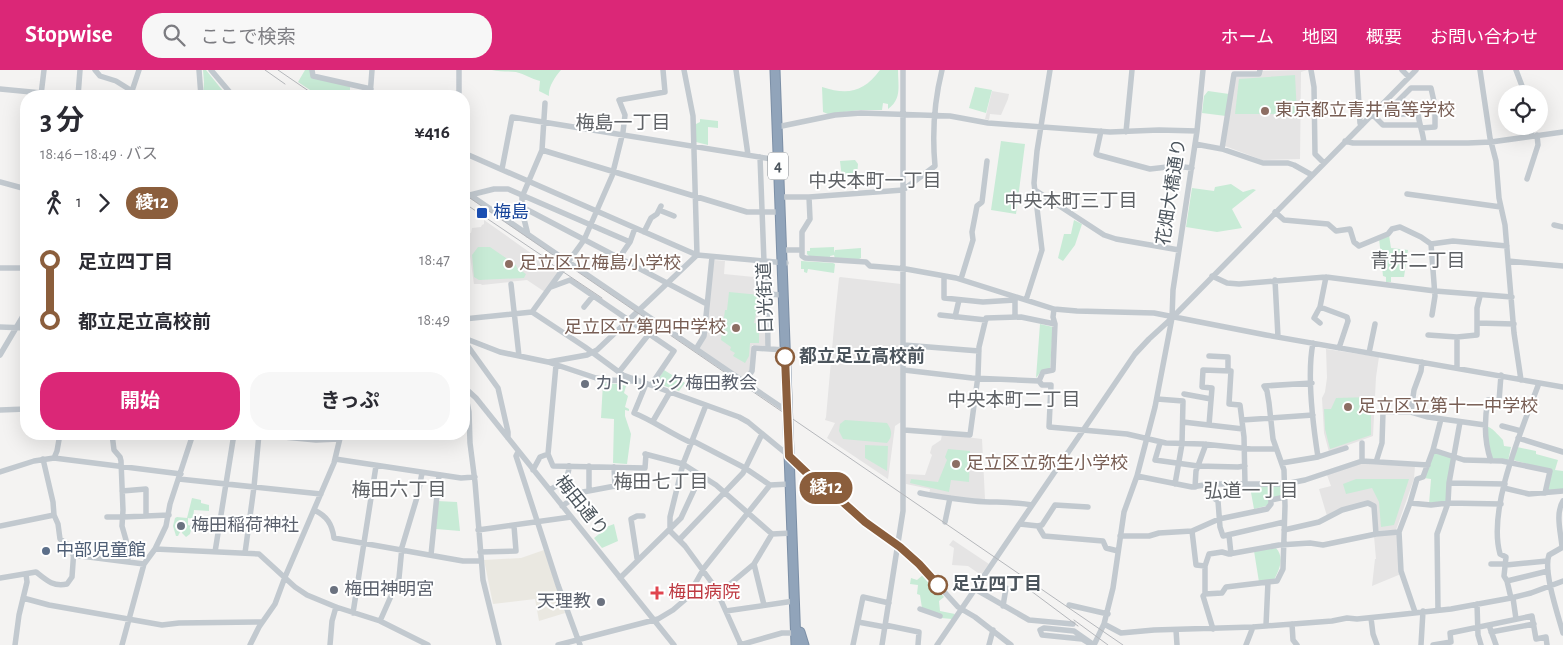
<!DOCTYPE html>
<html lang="ja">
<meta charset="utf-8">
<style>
body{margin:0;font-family:"Alegreya Sans","Noto Sans JP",sans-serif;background:#f7f7f7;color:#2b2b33;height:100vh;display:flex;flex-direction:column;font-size:19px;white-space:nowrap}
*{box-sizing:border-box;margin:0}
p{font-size:16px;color:#7c7c81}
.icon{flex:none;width:28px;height:28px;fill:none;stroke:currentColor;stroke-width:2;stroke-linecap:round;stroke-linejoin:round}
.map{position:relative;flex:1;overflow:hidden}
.sheet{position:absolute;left:20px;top:20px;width:450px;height:350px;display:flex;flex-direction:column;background:#fff;border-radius:20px;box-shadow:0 5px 20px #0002}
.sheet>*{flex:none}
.badge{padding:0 10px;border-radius:16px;font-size:18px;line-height:32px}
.fabs{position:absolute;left:1498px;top:15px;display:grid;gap:10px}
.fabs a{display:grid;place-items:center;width:50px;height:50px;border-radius:50%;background:#fff;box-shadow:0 5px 20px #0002;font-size:25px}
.map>.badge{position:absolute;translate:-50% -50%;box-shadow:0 0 0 2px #fff}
.legs{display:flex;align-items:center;gap:8px;height:55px;padding:0 20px;font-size:16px}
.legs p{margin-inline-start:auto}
.summary{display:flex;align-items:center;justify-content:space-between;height:85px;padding:0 20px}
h1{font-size:28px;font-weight:700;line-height:38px}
.button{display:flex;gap:10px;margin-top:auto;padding:10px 20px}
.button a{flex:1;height:58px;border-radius:20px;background:#db2777;color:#fff;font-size:20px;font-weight:700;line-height:58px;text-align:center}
.button a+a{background:#f7f7f7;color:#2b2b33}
ul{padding:0 20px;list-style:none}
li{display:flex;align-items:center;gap:18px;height:60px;font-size:19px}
li i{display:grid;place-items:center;width:8px;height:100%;margin:0 6px;background:currentColor}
li i::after{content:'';width:12px;height:12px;margin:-6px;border:4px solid;border-radius:50%;background:#fff}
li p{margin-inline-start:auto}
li:first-child i{background:linear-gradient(#0000 50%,currentColor 0)}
li:last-child i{background:linear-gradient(currentColor 50%,#0000 0)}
header{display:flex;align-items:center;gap:30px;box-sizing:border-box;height:70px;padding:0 25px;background:#db2777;color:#fff}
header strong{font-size:24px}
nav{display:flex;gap:28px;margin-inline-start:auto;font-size:18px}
.search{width:350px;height:45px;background:#f7f7f7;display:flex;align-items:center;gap:12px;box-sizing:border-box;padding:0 18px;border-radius:20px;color:#7c7c81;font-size:19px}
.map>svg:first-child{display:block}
.commercial{fill:#eae8e1}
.education{fill:#e5e4e4}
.green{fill:#c8ebd6}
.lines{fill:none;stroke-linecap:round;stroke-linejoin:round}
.highway-casing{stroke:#7c8fa6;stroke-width:11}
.minor{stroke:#c2c9cf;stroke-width:5.5}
.highway{stroke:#91a4ba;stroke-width:9}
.rail{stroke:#b5b7bb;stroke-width:1}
.line-1-casing{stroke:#fff;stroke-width:11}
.line-1{stroke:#8b5e3c;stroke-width:8}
.education-dot{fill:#8d6e63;stroke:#fff;stroke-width:2}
.transit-dot{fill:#1a4fb4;stroke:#fff;stroke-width:2}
.stop-1-dot{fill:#fff;stroke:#8b5e3c;stroke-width:2.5}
.worship-dot{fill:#6b7280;stroke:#fff;stroke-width:2}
.service-dot{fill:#5c6f8a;stroke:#fff;stroke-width:2}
.health-dot{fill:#e0444e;stroke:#fff;stroke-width:2}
.labels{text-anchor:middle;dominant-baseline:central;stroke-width:4;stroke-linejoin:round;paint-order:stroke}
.shield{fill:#fff;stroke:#82888e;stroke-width:1}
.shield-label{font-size:16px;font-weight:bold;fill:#4c555d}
.education-label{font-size:18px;fill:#785e54;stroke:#fff;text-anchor:start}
.street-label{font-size:18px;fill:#4c555d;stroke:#fff}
.transit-label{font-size:18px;fill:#164399;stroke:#fff;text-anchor:start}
.stop-label{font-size:18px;font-weight:bold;fill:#4c555d;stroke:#fff;text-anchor:start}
.worship-label{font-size:18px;fill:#5b616d;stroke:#fff;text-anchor:start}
.service-label{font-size:18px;fill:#4e5e75;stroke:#fff;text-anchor:start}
.health-label{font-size:18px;fill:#be3a42;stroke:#fff;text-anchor:start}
.neighbourhood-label{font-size:19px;fill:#5f6266;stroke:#fff}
</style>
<header>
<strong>Stopwise</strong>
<div class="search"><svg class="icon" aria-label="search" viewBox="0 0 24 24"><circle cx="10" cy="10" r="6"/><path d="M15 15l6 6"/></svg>ここで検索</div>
<nav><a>ホーム</a><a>地図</a><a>概要</a><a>お問い合わせ</a></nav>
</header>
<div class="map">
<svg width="1563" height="575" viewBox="0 0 1563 575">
<rect width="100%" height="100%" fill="#f4f3f2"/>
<path class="commercial" d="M544 480 565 543 539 551 535 529 493 534 484 490 521 488Z"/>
<path class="education" d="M1307 0 1301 2 1300 89 1262 90 1225 76 1235 6 1261 1Z
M992 21 1009 24 1008 29 1001 45 990 44 989 50 985 49Z
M484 150 559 203 545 222 527 210 482 215 481 214H474L470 186H464V182H469L470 180 468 163H471L472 158 481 157 482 155 484 154Z
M714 190 725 191 724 204 765 208 766 232H761L758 249 765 250 766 274 765 276 752 275 751 300 743 309 700 280 699 277Z
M840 207 901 214V352L895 356 888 409 827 368 835 353 825 350 826 347 835 246 839 208Z
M1326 279 1379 287 1376 307 1373 366 1329 382 1324 363 1322 328 1325 322 1327 308Z
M942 364 982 369 985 429 975 430 929 424 930 419 906 414V404L925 405 932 385 930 383 932 376 941 370Z
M1355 394H1367L1415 396 1414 409 1396 460 1377 461 1376 435 1367 431 1327 446 1319 419 1331 416 1327 405Z
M1397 464 1398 488 1381 489 1398 488 1401 504 1372 516 1375 489H1376L1374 466Z
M953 470 989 494 981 505 968 496 952 495 954 478 949 475Z"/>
<path class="green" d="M203 0H206L227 26H203L204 12Z
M305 0H310L312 8 350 16V26H319L298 12Z
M492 0H561C555 7 548 17 549 26L539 21 540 11C531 9 525 4 516 2 508 1 498 2 492 0Z
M880 0H898C898 16 902 29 888 39V34L883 33 882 40H860L828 44 823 42 822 17C847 25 863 23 880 0Z
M1295 5 1297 44H1235L1239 9Z
M975 17 992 20 986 43 969 38Z
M1208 21 1229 24 1226 46 1202 43 1204 26Z
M700 49 718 51V58L708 57V75L696 72V54L700 52Z
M1001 71 1025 74 1016 144 991 140Z
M855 90 858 94 857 106 842 108 840 91Z
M1231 114 1243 122 1253 119 1256 120 1232 139 1242 158 1217 162 1186 157 1192 118 1214 121 1215 117Z
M1074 150 1082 154 1075 175 1063 191 1058 188 1064 164H1071Z
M1389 165 1391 178 1408 180 1404 207H1391V212H1386V207L1383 206 1379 168Z
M478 177H490L516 195 517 198 526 204 524 208 479 210 474 207 472 185Z
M834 177V183L835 180 861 178V188L859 189H835L834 185 830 186V188L810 187 807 184V181H810V178Z
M801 191 833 193 835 194 834 203 808 199 807 203 804 202V199H801Z
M729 222 760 225 754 253 759 254V273H750L749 286 745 293 733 286 735 283 730 280 731 277 721 270 725 240H727Z
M1040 254 1053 257 1050 299 1042 300 1036 308Z
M664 300 685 313 679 321 656 313Z
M603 313 619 314 626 316 624 323 628 326 625 337 629 339V341L625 340V346L631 364 627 394 613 393 614 349 601 348Z
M1371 327V365L1330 379 1325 359 1324 339H1331L1336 328Z
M845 350 887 353C892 360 893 366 887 373L843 369 839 361 840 354Z
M1486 356C1492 357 1498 365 1503 370L1504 376 1511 377 1508 391 1491 389Z
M865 375 888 376 887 401 865 388Z
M1517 377 1536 381V384L1558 390 1555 400 1563 401V420L1546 421 1551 400 1513 390Z
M948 379 970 381 969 412 951 410 949 422 910 413 911 409 938 412 947 390 945 387Z
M1434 382 1452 388 1446 431 1429 434 1431 409 1424 408Z
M1356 409H1409L1394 455 1381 457 1379 432 1372 418 1346 424 1343 414Z
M1283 416V426L1266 436 1254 439 1250 417Z
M192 428 201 430V433L209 435V441L194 440 193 449 188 448V455L192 456 190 464 186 467 182 463 185 451 179 450 178 459 180 462 178 466H176L173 456 175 448 177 447 187 448Z
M437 431 457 432 460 461 436 459Z
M614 454 618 471 602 478 594 468 603 461 601 459Z
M1276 478C1285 488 1279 500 1274 510L1259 512 1254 481Z
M924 504 944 527 939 531 940 541 955 544 952 549 941 548 922 538 920 525 917 524 918 515 910 514 911 508 917 510Z"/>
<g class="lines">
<g class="highway-casing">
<path id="highway" d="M775 0 796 575
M800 562 804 575"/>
</g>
<path class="minor" d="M95 0 100 6 116 11 132 21 149 26
M199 0 201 26
M211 0 233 26
M312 0 313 6 371 19
M736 0 748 85
M1311 0 1314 17 1315 84 1324 93
M1357 0 1360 53 1361 56
M1402 0 1409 7
M1480 0 1490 68 1496 91 1499 128 1505 155 1514 263 1521 310
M1516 0 1525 24
M0 19 42 23
M132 21 139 0
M41 25 44 0
M78 26 80 0
M370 26 372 0
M459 26V0
M1372 44 1383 55H1419
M1531 56 1532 66
M777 57 835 45 861 43 950 46 988 53 1110 62 1159 60 1197 61
M1421 58 1435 57V36L1431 18H1411L1389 40 1391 45 1418 43C1419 54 1423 62 1424 73
M1101 61 1096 84 1098 85 1150 99 1176 96 1192 98
M1126 62 1132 0
M1345 71 1353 73H1468L1491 72 1563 62
M1195 74 1222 79 1263 93H1288L1294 95 1312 105
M1222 79 1234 4H1259L1260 0
M542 80 747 142H779
M464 83 697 185 786 193
M760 87 764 192 767 208 768 279
M502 99 512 47 778 90
M1527 109 1538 75 1537 65
M0 112 26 119
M1035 120 1104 165 1116 169 1179 180
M464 121 470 125 494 119H508L630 172
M1407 124 1501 137
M470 125 787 341
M784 127H809L903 120 935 96C932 63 934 32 942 0
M809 127 810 149 802 162V186L805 188 866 192 870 196 906 199 956 208 1054 239 1077 241 1154 243 1266 265 1563 317
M522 137 707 234
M659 140 674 146
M1275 142 1284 150 1328 154 1336 161 1350 159 1354 172 1359 176 1388 164 1392 159 1400 157 1421 167 1431 174 1453 171 1507 176
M1554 155 1563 157
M644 162 651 148 657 144 661 136
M528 165 522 141V127L542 80 545 33
M1431 174 1435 226 1432 245
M786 180H802
M619 188 630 172 635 158
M1508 191 1563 196
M0 198H26
M944 206V228L983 232 1015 230
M1212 206 1227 213 1239 214 1326 207 1435 221 1512 227
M961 209 973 170 972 162 977 136 982 132 987 91
M1275 210 1278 267
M511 214 519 286
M551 217 570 210 674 281 651 315
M767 224 783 225
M1026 230 1042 180 1034 113 1037 81 1050 0
M584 237 593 226
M1320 237 1347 247 1348 251 1339 278
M532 242 585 277 623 305 739 347 748 352 794 390 810 406 836 426 865 452 886 466 919 494 958 537 975 547 1011 575
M940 245 986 250
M955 247 959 230
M1015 247V228
M464 249 532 242 584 170 612 106 623 62 625 45 619 30 665 22 663 0
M1320 253 1314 248 1320 237 1326 207
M1477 253 1514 254
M0 257 26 258
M1428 265 1457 267 1477 265V238L1480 226
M1457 267V298
M464 268 500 282 548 292 596 308 606 310 633 311
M466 269 467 275 498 318 508 362V368
M1313 273C1307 303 1313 355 1318 387
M904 275 979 281
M696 279 704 266 712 187
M1369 283 1375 254
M0 285 26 241
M1209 286 1228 287V301
M548 292 587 285 597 280 697 185 693 46 684 0
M904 300 972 308 1039 311 1042 315H1051L1049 357 1127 364 1166 373 1203 374 1251 379H1276
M619 302 649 264
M1039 311 1043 302 1053 300 1055 254 1053 247 1054 239
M745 312 752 301 754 278 785 280
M646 314 634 343C654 351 671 364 692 373
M464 317 476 328 674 575
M464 317 469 342 470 373 475 412 483 510 499 575
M1184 324 1211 329
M1157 329 1183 331 1182 374 1175 414
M1499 331 1501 305
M0 340 26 339
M1411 342 1414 320 1421 301 1422 292
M1242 350 1313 345
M653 351 670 322
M1183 352 1243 359
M1209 355 1212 318 1202 317 1203 300 1231 301 1229 334 1240 335 1244 367 1245 414
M1502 356 1521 361
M904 360 970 365 978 306 979 277 986 248 1021 247 1055 254
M112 364 114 380 120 387 121 391 123 440 122 456 126 470 128 490
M251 364 316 370 339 369
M1518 368 1563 382
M693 371 745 398 770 415
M1160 373 1155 390 1198 396 1238 397 1245 396
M1433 380 1464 390 1502 391 1550 401 1545 423
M518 382 516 386 558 515 580 575
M548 384 553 396 645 398 646 384
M645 384 683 394 716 415 772 464 792 463
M54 388 57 381 60 364
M335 389 461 408 475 407
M1362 391V373
M1491 391C1484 371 1484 351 1488 330L1529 339
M1376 392 1382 373 1383 342H1411L1428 347 1485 355
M1282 393 1318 387 1346 378
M589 396V421
M533 400 540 387 548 384 556 295
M0 402 34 391 54 388 181 404
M1137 406 1192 417 1210 414H1285L1305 410 1362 391 1428 395
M179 409 321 424
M1449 413 1505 414
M1215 414V429L1218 431 1220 457 1223 466 1284 452
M1195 417 1196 401 1206 374
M1504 418 1529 424 1563 421
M550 420C560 413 569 410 569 396
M122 421 146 419V446
M920 423C938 427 956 429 974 431 993 433 1012 431 1032 435
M1410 433 1431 435 1448 433 1501 434
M562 436 583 422 615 416 614 397
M314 440C327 446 332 454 334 468L446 488 463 491H481
M107 447H123
M123 447 169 445
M945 452 950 428
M1020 454 1038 456 1042 455 1055 435 1088 437
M0 456 54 445
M1038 456 1044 466 1103 471 1106 478 1118 481
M670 459V447L683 394 706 335
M478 460 571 447
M669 460 685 476 715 517 741 575
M1284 460 1319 452 1342 440 1368 433 1374 436 1376 464
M1192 461 1196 495 1205 496
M1229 465 1231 484
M1120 466H1149L1159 463 1192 461 1219 449 1267 439 1271 434V430L1285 427
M679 470 743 403 762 364
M1562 477C1561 463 1555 444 1563 431
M1563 477 1549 485C1543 501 1558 545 1563 563
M155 479 259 484 295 517 307 525 336 537 380 551 428 575
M215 482 234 364
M480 482 516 481 514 456
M245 483 254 417 259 364
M73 485 144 494
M431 485 439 405
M639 489 637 488 631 449 637 446H643
M754 494 764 535
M1491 494H1506
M1506 495 1547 491
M0 508 36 502C46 510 53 517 67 514L72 507 74 479 60 469 58 454 54 445 53 432 43 389
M620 508 681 448 701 405
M1507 511 1548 501
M975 519 1029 550 1073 554
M718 524 754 494 772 464
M1205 524 1222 523 1226 517 1268 512
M23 528 49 535 162 555 179 553 262 552
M1511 528 1507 511 1504 506 1506 487 1500 484C1487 438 1523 357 1539 313
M1513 528 1516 549
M1477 534 1478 565 1481 575
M1069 535 1108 544
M1003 536 1006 518
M920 539 940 546
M1438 540 1437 464 1448 433 1449 413 1460 352
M726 541 794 531
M1415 542 1401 501 1399 462 1410 433 1417 409 1423 407 1433 380 1441 349
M353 543 376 396
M1371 548 1373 564 1377 575
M380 551 399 508 402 477 418 424 422 403
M858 552 885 557
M1104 554 1121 563 1154 560 1253 557 1332 551 1347 548 1357 549 1396 545 1451 539 1511 528 1531 523 1563 511
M1292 554 1293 570 1297 575
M885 555 919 562 918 575
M1266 555 1268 512 1277 511 1283 499 1285 436 1284 400 1273 369 1269 333 1267 321 1264 316 1312 313
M1490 558 1496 575
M1213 559 1203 526 1205 524V496L1209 484 1222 482 1229 484 1279 475 1310 473 1323 475 1376 464 1399 462
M1176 560 1177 575
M1491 562 1534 554
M15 575 19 545 27 512 26 504
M122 575 144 494 155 479 166 456 170 434 192 367 190 364
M250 575 259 557 275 534 285 507 334 393 341 364
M330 575 332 551 336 537
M558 575 658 549 673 540 687 528 704 498 770 415 790 414
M740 575 782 563H793
M853 575 863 527 889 533
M882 575 903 441V0
M937 575 1135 284 1149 269 1172 248 1416 0
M989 575 993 560
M1092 575 1082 569 1042 565 1040 560 1044 558 1074 561 1094 575
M1094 575 1104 554 1113 518 1124 442 1137 406 1155 337 1172 248 1173 220 1197 61 1203 0
M1246 575 1253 557
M1421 575 1423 541
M1433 575 1451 572 1450 563 1532 546 1536 569 1546 567 1547 575"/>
<use href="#highway" class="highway"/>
<path class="rail" d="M265 0 285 14
M278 0 316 26
M464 124 1123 575
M464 133 550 191
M544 189 602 228
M1027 518 1078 556
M1074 550 1108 575"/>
</g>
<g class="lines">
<g class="line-1-casing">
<path id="line-1" d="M785 287 789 386 810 406 836 426 865 452 900 477 919 494 938 515"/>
</g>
<use href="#line-1" class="line-1"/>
</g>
<g class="education-dot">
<circle cx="1265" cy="41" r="5"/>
<circle cx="509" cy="194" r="5"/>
<circle cx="736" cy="258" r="5"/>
<circle cx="1348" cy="337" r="5"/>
<circle cx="956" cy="394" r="5"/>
</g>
<rect class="transit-dot" x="476" y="137" width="12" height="12" rx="2.5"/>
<g class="stop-1-dot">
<circle cx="785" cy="287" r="9"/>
<circle cx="938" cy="515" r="9"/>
</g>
<g class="worship-dot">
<circle cx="585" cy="314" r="5"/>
<circle cx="181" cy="456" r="5"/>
<circle cx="334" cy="520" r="5"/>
<circle cx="601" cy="532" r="5"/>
</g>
<circle class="service-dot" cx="46" cy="481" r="5"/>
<path class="health-dot" d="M654.5 515.5h5v5h5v5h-5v5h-5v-5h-5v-5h5z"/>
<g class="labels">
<rect class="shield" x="768" y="82.5" width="20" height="27" rx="4"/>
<g class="shield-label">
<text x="778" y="96">4</text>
</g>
<g class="education-label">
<text x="1275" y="41">東京都立青井高等学校</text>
<text x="519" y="194">足立区立梅島小学校</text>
<text x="726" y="258" text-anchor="end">足立区立第四中学校</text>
<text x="1358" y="337">足立区立第十一中学校</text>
<text x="966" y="394">足立区立弥生小学校</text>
</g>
<g class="street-label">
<text transform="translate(1172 122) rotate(-81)">花畑大橋通り</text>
<text transform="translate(766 228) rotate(-92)">日光街道</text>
<text transform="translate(581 436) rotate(51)">梅田通り</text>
</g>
<g class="transit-label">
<text x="493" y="143">梅島</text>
</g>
<g class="stop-label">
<text x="799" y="287">都立足立高校前</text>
<text x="952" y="515">足立四丁目</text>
</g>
<g class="worship-label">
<text x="595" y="314">カトリック梅田教会</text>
<text x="191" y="456">梅田稲荷神社</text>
<text x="344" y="520">梅田神明宮</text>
<text x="591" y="532" text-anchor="end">天理教</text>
</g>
<g class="service-label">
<text x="56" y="481">中部児童館</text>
</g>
<g class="health-label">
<text x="668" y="523">梅田病院</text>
</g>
<g class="neighbourhood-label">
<text x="623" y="53">梅島一丁目</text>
<text x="875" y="111">中央本町一丁目</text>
<text x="1071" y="131">中央本町三丁目</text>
<text x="1418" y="191">青井二丁目</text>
<text x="1014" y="330">中央本町二丁目</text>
<text x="661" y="412">梅田七丁目</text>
<text x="399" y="420">梅田六丁目</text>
<text x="1251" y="421">弘道一丁目</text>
</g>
</g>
</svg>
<div class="fabs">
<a><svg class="icon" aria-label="locate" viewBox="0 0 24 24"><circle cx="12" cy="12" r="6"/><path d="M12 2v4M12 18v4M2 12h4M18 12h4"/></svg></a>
</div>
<b class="badge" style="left:826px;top:418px;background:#8b5e3c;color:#fff">綾12</b>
<section class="sheet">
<div class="summary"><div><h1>3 分</h1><p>18:46 – 18:49 · バス</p></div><b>¥416</b></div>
<div class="legs"><svg class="icon" aria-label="walk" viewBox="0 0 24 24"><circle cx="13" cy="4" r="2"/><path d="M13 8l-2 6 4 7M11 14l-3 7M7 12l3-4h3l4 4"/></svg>1<svg class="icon" aria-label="forward" viewBox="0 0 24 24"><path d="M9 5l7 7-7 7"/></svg><b class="badge" style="background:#8b5e3c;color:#fff">綾12</b></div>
<ul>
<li><i style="color:#8b5e3c"></i><b>足立四丁目</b><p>18:47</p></li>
<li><i style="color:#8b5e3c"></i><b>都立足立高校前</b><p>18:49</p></li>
</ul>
<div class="button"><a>開始</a><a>きっぷ</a></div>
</section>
</div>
